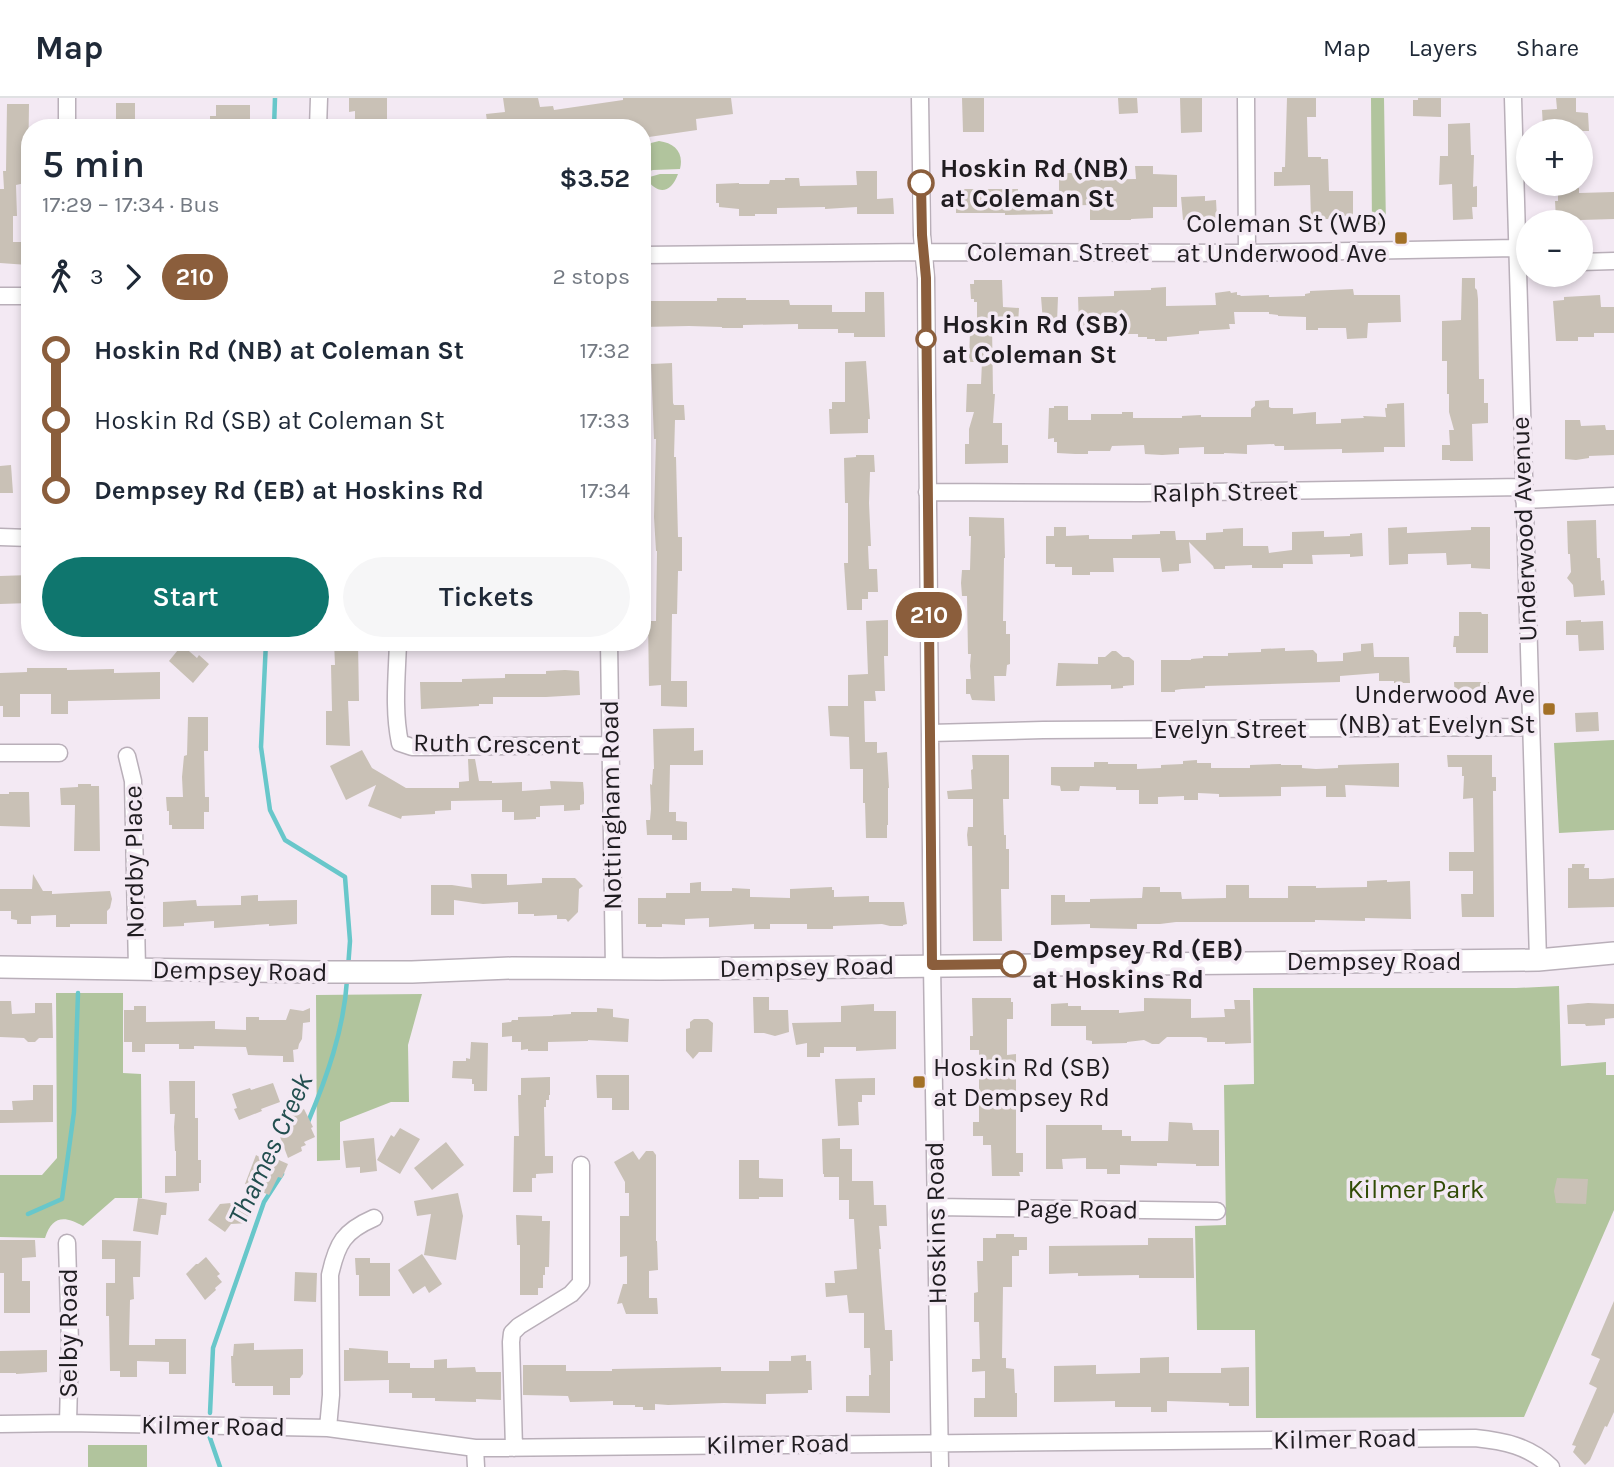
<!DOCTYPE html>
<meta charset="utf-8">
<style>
body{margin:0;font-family:Karla,sans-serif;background:#f6f6f7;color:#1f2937;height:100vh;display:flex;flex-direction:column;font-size:26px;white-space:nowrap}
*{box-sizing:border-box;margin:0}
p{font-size:23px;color:#747a83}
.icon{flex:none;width:38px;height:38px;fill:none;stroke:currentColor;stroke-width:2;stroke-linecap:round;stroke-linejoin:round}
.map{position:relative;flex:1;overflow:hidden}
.details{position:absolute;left:21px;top:21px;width:630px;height:532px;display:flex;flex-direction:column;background:#fff;border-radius:28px;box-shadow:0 4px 10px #0003}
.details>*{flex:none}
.badge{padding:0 14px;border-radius:23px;font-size:24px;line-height:46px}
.tools{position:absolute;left:1516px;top:21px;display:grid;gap:14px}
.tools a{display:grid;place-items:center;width:77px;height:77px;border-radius:50%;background:#fff;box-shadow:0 4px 10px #0003;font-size:35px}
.map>.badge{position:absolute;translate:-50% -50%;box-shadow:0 0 0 4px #fff}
.legs{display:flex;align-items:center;gap:10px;height:77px;padding:0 21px;font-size:23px}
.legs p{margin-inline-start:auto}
.head{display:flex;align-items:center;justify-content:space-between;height:119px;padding:0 21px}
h1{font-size:38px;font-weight:600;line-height:52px}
.primary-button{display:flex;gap:14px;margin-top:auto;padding:14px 21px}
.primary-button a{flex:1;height:80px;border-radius:42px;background:#0f766e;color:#fff;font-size:28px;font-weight:600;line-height:80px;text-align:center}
.primary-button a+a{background:#f6f6f7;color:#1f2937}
ul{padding:0 21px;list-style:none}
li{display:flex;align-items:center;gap:24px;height:70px;font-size:26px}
li i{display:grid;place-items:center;width:10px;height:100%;margin:0 9px;background:currentColor}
li i::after{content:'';width:18px;height:18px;margin:-9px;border:5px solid;border-radius:50%;background:#fff}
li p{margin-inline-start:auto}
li:first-child i{background:linear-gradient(#0000 50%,currentColor 0)}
li:last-child i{background:linear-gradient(currentColor 50%,#0000 0)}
header{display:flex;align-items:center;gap:42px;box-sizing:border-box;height:98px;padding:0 35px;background:#fff;border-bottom:2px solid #e0e1e3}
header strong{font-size:33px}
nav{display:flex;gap:38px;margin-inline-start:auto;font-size:24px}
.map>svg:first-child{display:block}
.green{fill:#b1c49d}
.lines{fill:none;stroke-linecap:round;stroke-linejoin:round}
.stream{stroke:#68c7ca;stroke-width:4.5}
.building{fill:#c9c1b6}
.minor-casing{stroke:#b9afb9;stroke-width:19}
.tertiary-casing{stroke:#b9afb9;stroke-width:24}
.minor{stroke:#fff;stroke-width:16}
.tertiary{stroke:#fff;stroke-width:21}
.line-1-casing{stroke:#fff;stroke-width:16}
.line-1{stroke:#8b5e3c;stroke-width:10}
.stop-1-dot{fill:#fff;stroke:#8b5e3c;stroke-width:3.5}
.poi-dot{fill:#a37127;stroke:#f3e9f3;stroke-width:2.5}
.labels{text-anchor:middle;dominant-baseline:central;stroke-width:7;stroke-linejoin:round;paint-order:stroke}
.stop-label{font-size:26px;font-weight:bold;fill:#1f1c20;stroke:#f3e9f3;text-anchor:start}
.poi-label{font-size:26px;fill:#1f1c20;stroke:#f3e9f3;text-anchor:end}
.street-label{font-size:26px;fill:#1f1c20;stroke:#f3e9f3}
.park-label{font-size:26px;fill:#324c06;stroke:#f3e9f3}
.water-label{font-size:28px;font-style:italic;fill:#224e4f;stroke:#f3e9f3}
</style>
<header>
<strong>Map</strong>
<nav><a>Map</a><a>Layers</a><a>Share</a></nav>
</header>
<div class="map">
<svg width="1614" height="1369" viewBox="0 0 1614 1369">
<rect width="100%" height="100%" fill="#f3e9f3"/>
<path class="green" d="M1371 0H1384L1386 131H1372Z
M659 43C675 45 684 55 680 71L653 72 643 75 642 54 651 45Z
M660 76H678C671 95 658 98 646 80Z
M1614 642V732L1559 735 1554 645Z
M1559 888 1561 968 1606 964V977H1614V1112L1524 1319 1256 1320 1255 1232H1197L1195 1128 1226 1127 1224 987 1254 986 1253 890H1516Z
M56 895H123V975L141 976 142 1100H115L83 1128C64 1117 52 1118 45 1140L0 1139V1077H42L57 1060Z
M422 896 408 947 409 1004H391L340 1024V1062L317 1063 316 897Z
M88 1347H147V1369H88Z"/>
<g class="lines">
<path class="stream" d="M274 30 275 0
M266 544 261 649 270 712 285 742 345 779 350 843 348 870
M308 1024C327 979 344 931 347 882
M28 1116 62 1101 74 1014 78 895
M210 1315 213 1250 264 1104 282 1076
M209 1337 220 1369"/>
</g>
<path class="building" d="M349 0H387V26L355 27V13L349 14Z
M503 0H538L540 9 553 8 554 12 623 2V0H731L733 16 696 21 697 32 642 40V30H488L486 16 505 14Z
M962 0H984V34H963Z
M1118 0H1137L1138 15 1119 16Z
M1180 0H1202V34L1181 35Z
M1287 0H1316V19H1307L1308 59H1321V61H1328L1329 93H1353V118H1339L1340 121H1311L1310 87 1274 88V74H1282V69H1285Z
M1418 0H1441V19L1413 18V2H1418Z
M1556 0H1576V14L1588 15 1589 33H1564L1562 29 1543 30 1542 12 1557 11Z
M116 5H135V30H116Z
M7 6H29L28 78H25V85L16 87 17 118H13V144H27L28 167 0 165V91H4L3 73H6Z
M216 7H250V30H210V18H216Z
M1470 25 1471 57H1474L1473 89 1477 88V109H1472L1473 121 1453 122 1452 86 1439 87 1440 58H1448V26Z
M1135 68H1153V76L1177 77V109H1153V120L1131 121V122H1090V107L1052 108 1053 116 1005 117V115H956V91H1018V94L1059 95V75H1082V82L1136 81Z
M856 73H877V101L893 100 894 116H857V109L825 111V109L777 110V116H755V118H739V111L719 109V105H716V86L739 85V86H769L770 82H785V80H799L800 88 857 87Z
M1579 90V95L1614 94V121L1581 122V124H1566V121H1556L1555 103H1558V91Z
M1205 98V103L1216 102 1217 120 1183 122 1181 99Z
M1462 180H1475V190L1477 192 1478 201 1479 281H1484V305H1488V325L1472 326 1473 363H1450V362H1442V347H1450L1449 332H1454L1449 314V296H1447V263H1442V223L1461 222Z
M974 182H1002L1003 209 1019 210 1018 226H992L993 296H995L993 325H1002V347H1008V365L965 366V346H969V331L974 314H966L967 286H981L982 264H969L970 233H977V204H974V201H971L970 186H974Z
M1166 189V208L1216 207 1215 195 1230 193 1231 195 1237 194V197H1240L1241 198 1269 197V199L1305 198V196L1310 195V193L1353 191 1354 197H1400L1401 224 1368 225 1367 240 1347 241 1346 230H1318V232H1306V219L1278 218V217L1269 216V214H1234L1235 226H1229L1230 231 1199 233V236L1167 239V243H1155V241H1147V239H1138V236H1114V231H1095V228H1079L1078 199 1114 198V193L1151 192V190Z
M865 194H884L885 239H854V235H838V231H798V226L743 227V230H722V229L689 228 642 229V203H717V200H746V202H789L790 207H832V214H865Z
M1600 197 1601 209H1614V235H1594V239H1578V243H1556L1553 203 1564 202V199Z
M1041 199H1058L1057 224H1043Z
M866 263 870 321H868V335L830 336 829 311H832V304H845V264Z
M672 265 673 305 674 307H684L685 322H675L674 359H676L678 439H682V473H678L677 516H672L671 583H687V609L661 608V587L649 588 648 523H656L657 453H656L654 419 656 341H654L651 266Z
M1269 302V309L1271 310H1293V316L1316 314V326L1341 325V321L1364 320 1363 318 1386 319 1385 310H1387V306L1404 305 1405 349H1384V354L1342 355V351L1284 352V348H1275L1274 346 1247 347V356L1224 355V356H1204V349L1179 350V356L1162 357 1145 356 1144 347 1112 348 1110 353H1088V356H1075L1057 355V344H1054V340L1048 341 1049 310H1054V308H1068V322H1091V316H1122V314H1133V320H1182V318L1201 317V319H1251V311L1255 308V303Z
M1565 322H1580L1581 328 1605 327 1606 332H1614V357L1589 358V360L1576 362 1565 361Z
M856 357H874L875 374H870L869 405 871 448H868L869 471H877L878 494H868V501H862V512H847L844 465H848V405H845L844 360 856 359Z
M11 367 13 395H0V368Z
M969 419 1004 420 1005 460H1004L1003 523H1006V536H1010V566L1007 567 1006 578H994L995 603 972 602 970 596H966V581H971L970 568 971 556H968L967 498H962L961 485 962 472H970L971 438H969Z
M1596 422 1597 460H1600L1601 483 1604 482 1605 497 1574 499 1573 487 1567 480 1571 474 1570 456H1568L1567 423Z
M1054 429H1066V438L1089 437V441H1132V437L1160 436V433H1175L1176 442H1206V435L1223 434V431L1243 430V448H1268L1269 455 1292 452V434L1324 433V439L1350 438V436L1362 435 1363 458 1350 459V456L1312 457 1313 466H1283V470H1252V467L1225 468V471H1214L1213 468 1189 444 1191 465 1179 466V473L1162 474 1160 460H1113L1114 474H1090V477H1072V469H1055V466H1046V438H1054Z
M1407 429V435L1471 432V429H1490V471L1471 470V466L1447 467 1446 455 1408 456V466L1389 467 1388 430Z
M30 477V505L0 506V478Z
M1459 514H1481L1482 516H1488V555H1456V549H1453L1454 538H1459Z
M888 522V558H884L885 593H875L876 603H864L865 644H877V655L887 654 889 690H888V727H887V740H866L865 705H863V671H850L849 639 830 638 828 608H848V577L868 576 866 523Z
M1581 522V524L1603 523 1604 552 1579 553 1578 537H1566V523Z
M334 544H358L359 603H348L350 648 326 647V613H332L331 567H335Z
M1373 545 1374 559H1409L1410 585H1394V583H1379V575L1340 578V584L1205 588V590L1182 591 1175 592V594H1161V562H1191V561L1203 560V558H1228V555L1261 554V551L1285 550V553L1313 552 1317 556V564L1343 563V555L1361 553V546Z
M182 547 197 560 199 557 209 566 193 585 169 563Z
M1112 553H1116L1123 559H1129L1134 563V587L1123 588V590L1111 591V587L1056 588 1058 565 1098 566V559H1105Z
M27 570H67V572L114 571V575L160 574V601L68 603V616H51V596H20V619H3V608H0V575L27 574Z
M565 572 579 573 580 597 546 599H493V606H479V608L421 611 420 584H462V581L505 580V576H546V573Z
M1454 584H1489V602L1460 603V601H1455Z
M1598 614 1599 633 1576 634 1575 615Z
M188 619H208V653H204L205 699H209V714H204V731H172V727H169V713H167L166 699H183L182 679 184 658 187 657Z
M694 630V653L703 652V667H670L669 714H676V723L687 724V742H672V737H647L646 722H650L651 711 650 686 652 687 653 671H654L653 631Z
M362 652 372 670 406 690H459V684L469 683 468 661H475L479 683H492V685L522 684V693L551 691 550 683 583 684 584 695V706L580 707V712L564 713V707L540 708V719H536V721L514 722V714H502V702L451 703V712L435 713V716L402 718 401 721 368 708 376 687 346 702 330 668Z
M972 657H1009V701H1003L1004 737H1006V751H1009V791H1001L1002 843H973L972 748H968L967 737 968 729H973V701H948L947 693 972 691 971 672 973 671Z
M1447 657H1492V679H1496V693H1493L1494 819H1462L1461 796H1473V773H1449V754H1474L1473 700 1463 701 1464 678H1462V669H1448Z
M1197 662V665H1211V670H1250V667L1281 666V667H1302V670L1316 671 1338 670V667L1399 665V689L1345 687 1346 699H1326V688L1281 689V698L1219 699V696L1198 695V702H1184V698L1158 699V706H1139V692H1116V689L1080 688 1079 693H1061L1060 688 1051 687V669H1094V664H1108V666H1137V671L1161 670V667L1183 666V663Z
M78 686H91V688H99L100 753H74L75 707H61L60 690 78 689Z
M9 694H29L30 729 0 728V696H9Z
M1572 766H1585L1584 770H1589V781H1602L1614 780V809L1568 810V770H1572Z
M33 776 43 793H52V796L110 793 112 801 110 810 107 813V826H70V829H56V817L31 818V826H17V822L11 821V813H0V791H32Z
M471 776H507V787L542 785V780H575L583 788 579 791 578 814 568 824 566 821H557V817L534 818V816H518V804L483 806 454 802V817H431V787H452L472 790Z
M1387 782V784L1410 783 1411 821 1365 820V823L1315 822V824H1176L1160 826H1137V831L1090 830V826L1051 827V797H1065V804H1090V801L1142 800 1143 789H1160V794H1181L1182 801 1226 800V787H1249V800H1288V788H1316V790L1367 789V783Z
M701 784V793H732V790L750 791V799L790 800V791L832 789V792H834V799L869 798V804H904L907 826 903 827V828H890L882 826 833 828V831H807V826H770V831H754V826L709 829V820L685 821V827L662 826V829H646V826H638V800H666V795H690V785Z
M258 797V803L297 802V826L269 828V826L214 830V823L184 825V828L163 829V804L196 802 197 808 241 807V798Z
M753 899H769V912H788L789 934 775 938 764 935H754Z
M972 900H1011V904H1013V921H1007V957L1016 956V1055H1023V1074H1019L1020 1078H992L991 1047H983V1038H973V1024H979V952H970V938H973Z
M1144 900 1191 901V920L1225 919 1224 911H1235L1234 902H1250L1251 945 1225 946V944H1207V940L1201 939H1167L1159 946H1152L1144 942 1127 944V945L1092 946V943L1086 942V928H1051V906L1068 905V908H1081V912H1119V915L1144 913Z
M0 903H11L12 916 35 915V905H52L53 940H39L35 944H28L24 940 0 939Z
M1588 905 1614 906V920L1605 921V927L1586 928 1585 926H1568L1567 907Z
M874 906V913H896V951L856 953V949H824V955H820V959H807V945L796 947 792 925 841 924V908Z
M134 908H146V924L215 923V931L246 932V919H259V922H286L290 911 303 913 310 910V924L303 925 302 941 299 946 298 951 293 952 294 964H283V958L248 957 246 949 194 948V951H179V946H145V954H132V944H124V912H134Z
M597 910 613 911V919L629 921 628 944 588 942V943L548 944V953H528V951L521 952V944H512V938L502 939V925L511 924 512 922H518V919L553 918V917L571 916V914H597Z
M694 921H708L713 925 712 954H699L693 961 686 953V931L690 930V924Z
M471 944 488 945 487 993H474V986H472V981L452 980 453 963H466V960L470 961Z
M596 977H629V1012H612V1000H597Z
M550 979V997H549V1002H546V1009H544L545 1058H553V1075L536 1076V1080H532V1094H513L514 1038H519L518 997H521V980Z
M875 980V997H862V1004H858L859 1027 838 1028 835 981Z
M169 983H195V1020H198V1062H201V1085H199V1093L165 1095V1078H176V1053H175L174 1029 175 1016H170Z
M273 985 280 1004 261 1011 262 1013 239 1022 234 1011 237 1010 232 996 250 990 251 992Z
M33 987H53V1024L0 1025V1012H13L12 1003 33 1002Z
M304 1011 313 1029 311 1030 315 1039 304 1044 306 1047 301 1049 302 1053 288 1060 279 1036 286 1033 283 1027 294 1022 292 1017Z
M1169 1024 1192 1025 1193 1032H1219V1068H1196V1066L1157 1065V1068L1120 1067V1076H1107V1071H1086V1060L1062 1061 1063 1071H1046V1027H1102V1032H1122V1038H1131V1043H1168Z
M400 1030 420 1041 400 1076 377 1062 391 1037 394 1039Z
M374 1040 377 1073 360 1075V1069L346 1070 343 1043Z
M840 1040V1051H852V1083H873L874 1107H886L887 1128H879L881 1151H879L885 1232H892L893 1263H890V1315L846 1314V1298H869V1277H871L870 1250H864V1215H849L847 1197 826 1199 825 1185H835L834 1173 857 1171 854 1121H849V1102H839V1079H824V1076H823L822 1041Z
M446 1044 464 1067 432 1092 414 1070Z
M633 1053 639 1062 646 1053H653L656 1057V1143H657L658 1172 649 1173V1200H657L658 1216H626L622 1205 617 1206 623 1186H627V1158L620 1159V1118H629V1095H625V1084L614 1064Z
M263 1055 288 1066 282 1080 278 1079 269 1097 245 1086 256 1057 263 1061Z
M739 1062H759V1080L783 1081V1099H759V1101H739Z
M1557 1080 1588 1081 1586 1106 1556 1105 1554 1093Z
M458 1095 463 1118 456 1162 424 1157 431 1116 417 1118 414 1103Z
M138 1100 167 1105 166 1117H161L158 1137 133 1133Z
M253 1103 254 1116H248L249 1125 231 1126 225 1134 208 1122 220 1106Z
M516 1117 542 1118V1123H550L549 1169H545V1177H543V1190H538V1197H520V1147H517Z
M996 1136H1014V1139H1027V1152H1019V1158H1012V1189H1003L1002 1260H1006V1270L1014 1271 1015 1295H1017V1319H974V1300H985V1273L972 1274V1261H980L979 1224H974V1195L978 1194 977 1163H983V1140H996Z
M1148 1140H1193L1194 1180H1139V1177L1078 1178V1175L1049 1176V1148L1148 1147Z
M0 1142H35L36 1159 22 1160V1183H30V1215H4V1175H0Z
M102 1142 141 1143 140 1179H133L134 1201 130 1202 129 1247H155V1241H186V1276H169V1264L137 1263V1279H120V1273H110L109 1218H106V1185H115V1161H102Z
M422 1156 442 1186 429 1195 425 1188 413 1196 398 1172Z
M206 1159 220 1176 217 1178 222 1184 215 1190 216 1192 205 1202 186 1176 196 1166H198Z
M355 1160H370V1165H390V1198H359V1177H356Z
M295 1174 317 1175 316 1204 294 1203Z
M1614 1203V1314L1607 1329 1605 1328 1590 1362 1585 1367 1573 1354 1576 1348 1572 1347 1597 1290 1589 1286 1600 1261 1591 1257Z
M254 1245V1252L303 1251V1276L300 1280H290V1297H273V1288H235V1285H232L231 1258H233L234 1246Z
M349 1250 388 1253V1265H410V1270H434V1262L447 1261V1270L475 1269 476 1274H501V1302L476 1301V1304L435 1303V1300H412V1295H389V1282L344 1283V1252H349Z
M47 1252V1274L16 1276V1275H0V1253Z
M806 1257V1263H811L812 1292H808V1295L766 1296V1306L724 1305 668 1307 655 1306V1312H643V1309H635V1307H613V1303L570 1304 568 1298 523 1297V1267H566V1273H612V1271L721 1269V1273H769V1263H791V1258Z
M1169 1259V1275H1221V1270L1249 1269V1308H1229V1305L1167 1303V1314H1151V1309H1115V1303L1054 1304V1268L1096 1267V1276L1140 1275V1260Z"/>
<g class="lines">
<g class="minor-casing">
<path id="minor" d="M67 0V30
M920 0 922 137 926 180 932 867 940 1369
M1246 0 1247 155
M1513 0 1538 862
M318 30 319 0
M642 157 924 154 1247 155 1516 150
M1580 164 1614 163
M0 198H30
M927 394 1142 395 1523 389
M1524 402 1614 398
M0 439 30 440
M398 544C397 577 393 612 400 645L412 649H428L610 647
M609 544 614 871
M930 635 1043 632 1530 629
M0 655H59
M127 658 133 683 137 871
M936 1109 1217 1113
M67 1145 70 1245 68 1325
M0 1326 68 1325 328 1330 475 1350 1475 1340C1504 1343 1529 1348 1551 1369
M328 1330 331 1297 330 1177C337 1145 344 1133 374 1120
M475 1350 476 1369
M514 1350 511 1244 512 1235 519 1228 571 1196 581 1185V1067"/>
</g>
<g class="tertiary-casing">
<path id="tertiary" d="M0 869 311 874H412L512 870 660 871 1538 862 1614 855"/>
</g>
<use href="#minor" class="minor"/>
<use href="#tertiary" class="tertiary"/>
</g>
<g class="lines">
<g class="line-1-casing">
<path id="line-1" d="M921 85 922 137 926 180 932 867 1013 866"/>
</g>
<use href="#line-1" class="line-1"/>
</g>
<g class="stop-1-dot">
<circle cx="921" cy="85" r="12"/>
<circle cx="926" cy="241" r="9"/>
<circle cx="1013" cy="866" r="12"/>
</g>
<g class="poi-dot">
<rect x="1394" y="133" width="14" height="14" rx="3.5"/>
<rect x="1542" y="604" width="14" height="14" rx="3.5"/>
<rect x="912" y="977" width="14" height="14" rx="3.5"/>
</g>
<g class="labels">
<g class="stop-label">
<text x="940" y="70">Hoskin Rd (NB)<tspan x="940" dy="30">at Coleman St</tspan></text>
<text x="942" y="226">Hoskin Rd (SB)<tspan x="942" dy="30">at Coleman St</tspan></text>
<text x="1032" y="851">Dempsey Rd (EB)<tspan x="1032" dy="30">at Hoskins Rd</tspan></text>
</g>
<g class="poi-label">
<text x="1387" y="125">Coleman St (WB)<tspan x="1387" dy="30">at Underwood Ave</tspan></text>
<text x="1535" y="596">Underwood Ave<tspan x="1535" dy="30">(NB) at Evelyn St</tspan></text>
<text x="933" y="969" text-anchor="start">Hoskin Rd (SB)<tspan x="933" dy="30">at Dempsey Rd</tspan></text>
</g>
<g class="street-label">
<text x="1058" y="154">Coleman Street</text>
<text transform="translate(1225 394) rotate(-1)">Ralph Street</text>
<text transform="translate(1524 431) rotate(-92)">Underwood Avenue</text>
<text x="1230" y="631">Evelyn Street</text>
<text transform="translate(497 646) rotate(1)">Ruth Crescent</text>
<text transform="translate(611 707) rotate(-91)">Nottingham Road</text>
<text transform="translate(134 764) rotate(-91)">Nordby Place</text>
<text x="1374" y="863">Dempsey Road</text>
<text transform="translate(807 869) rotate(-1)">Dempsey Road</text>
<text transform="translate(240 873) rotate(1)">Dempsey Road</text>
<text transform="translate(1077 1111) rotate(1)">Page Road</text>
<text transform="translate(936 1125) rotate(-91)">Hoskins Road</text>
<text transform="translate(68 1235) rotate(-90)">Selby Road</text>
<text transform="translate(213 1328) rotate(1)">Kilmer Road</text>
<text transform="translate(1345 1341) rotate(-1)">Kilmer Road</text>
<text transform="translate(778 1346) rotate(-1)">Kilmer Road</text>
</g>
<g class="park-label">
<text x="1416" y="1091">Kilmer Park</text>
</g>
<g class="water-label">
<text transform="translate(270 1051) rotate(-65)">Thames Creek</text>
</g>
</g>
</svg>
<div class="tools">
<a>+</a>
<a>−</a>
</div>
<b class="badge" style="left:929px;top:517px;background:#8b5e3c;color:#fff">210</b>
<section class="details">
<div class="head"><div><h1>5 min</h1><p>17:29 – 17:34 · Bus</p></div><b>$3.52</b></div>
<div class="legs"><svg class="icon" aria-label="walk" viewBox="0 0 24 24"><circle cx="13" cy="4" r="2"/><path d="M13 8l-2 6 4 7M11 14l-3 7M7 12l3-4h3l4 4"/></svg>3<svg class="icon" aria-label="forward" viewBox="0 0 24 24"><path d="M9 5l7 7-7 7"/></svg><b class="badge" style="background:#8b5e3c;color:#fff">210</b><p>2 stops</p></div>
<ul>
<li><i style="color:#8b5e3c"></i><b>Hoskin Rd (NB) at Coleman St</b><p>17:32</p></li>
<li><i style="color:#8b5e3c"></i><span>Hoskin Rd (SB) at Coleman St</span><p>17:33</p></li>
<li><i style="color:#8b5e3c"></i><b>Dempsey Rd (EB) at Hoskins Rd</b><p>17:34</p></li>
</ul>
<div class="primary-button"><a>Start</a><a>Tickets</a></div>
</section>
</div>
